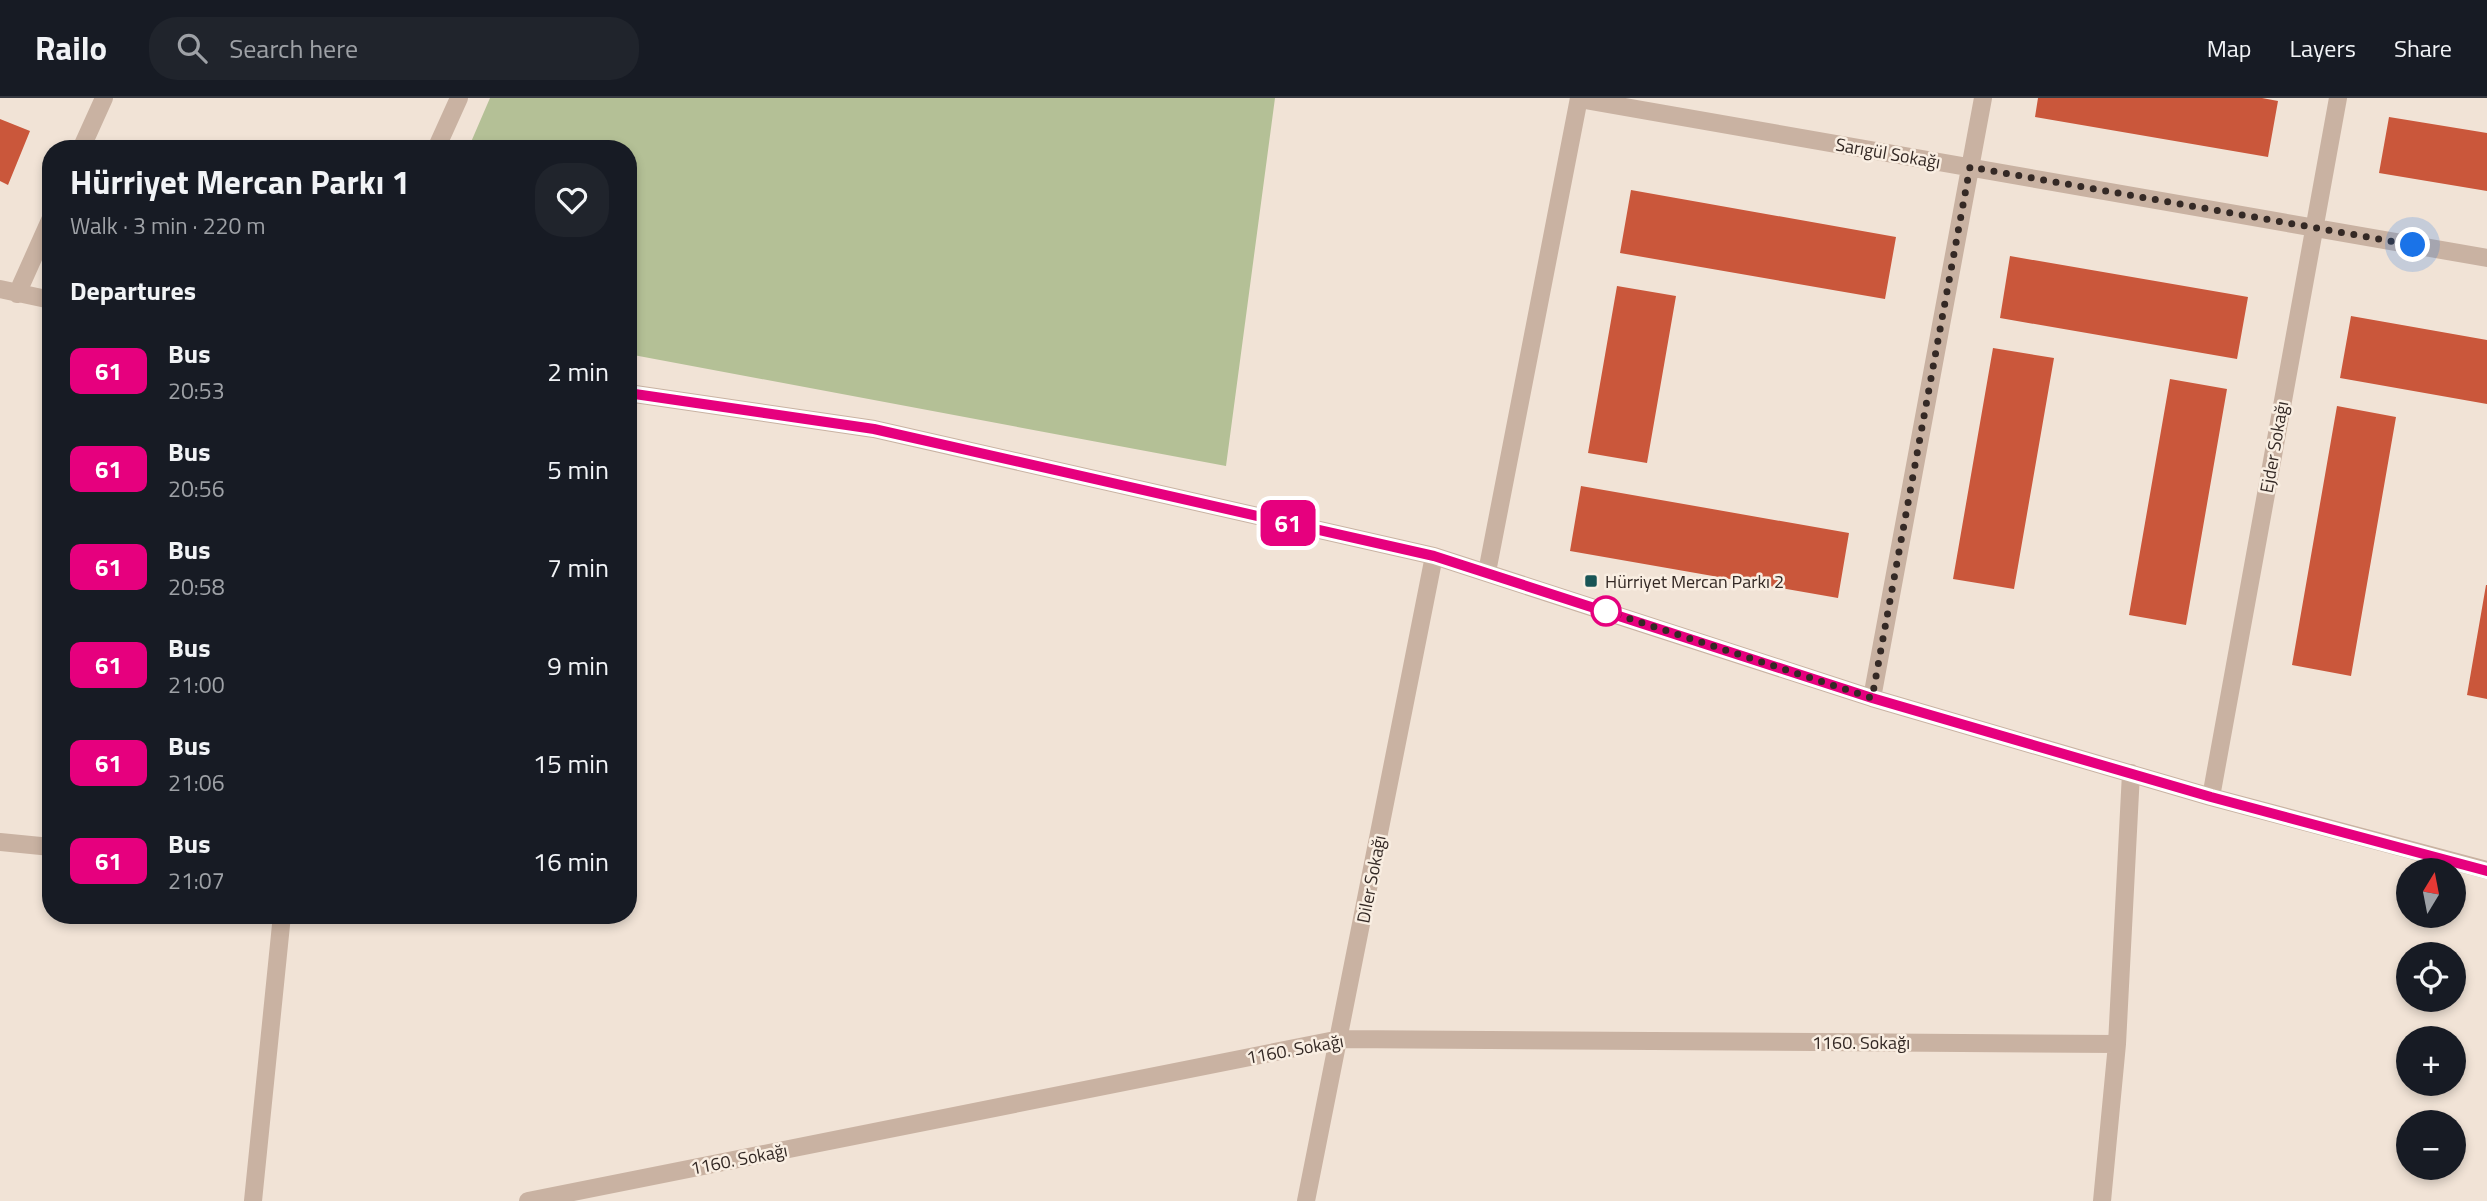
<!DOCTYPE html>
<meta charset="utf-8">
<style>
body{margin:0;font-family:"Titillium Web",sans-serif;background:#20242c;color:#f1f3f6;height:100vh;display:flex;flex-direction:column;font-size:26px;white-space:nowrap}
*{box-sizing:border-box;margin:0}
p{font-size:23px;color:#9ea1a6}
.icon{flex:none;width:38px;height:38px;fill:none;stroke:currentColor;stroke-width:2;stroke-linecap:round;stroke-linejoin:round}
.map{position:relative;flex:1;overflow:hidden}
.side{position:absolute;left:42px;top:42px;width:595px;height:784px;display:flex;flex-direction:column;background:#171b24;border-radius:28px;box-shadow:0 4px 10px #0003}
.side>*{flex:none}
.badge{padding:0 14px;border-radius:10px;font-size:24px;line-height:46px}
.needle{width:46px;rotate:10deg}
.controls{position:absolute;left:2396px;top:760px;display:grid;gap:14px}
.controls a{display:grid;place-items:center;width:70px;height:70px;border-radius:50%;background:#171b24;box-shadow:0 4px 10px #0003;font-size:35px}
.you{position:absolute;width:35px;height:35px;margin:-18px;border:5px solid #fff;border-radius:50%;background:#1a73e8;box-shadow:0 0 0 10px #1a73e833}
.map>.badge{position:absolute;translate:-50% -50%;box-shadow:0 0 0 4px #fff}
h2{padding:0 28px;font-size:26px;line-height:63px}
.round{display:grid;place-items:center;flex:none;width:74px;height:74px;border-radius:28px;background:#20242c}
.summary{display:flex;align-items:center;justify-content:space-between;height:119px;padding:0 28px}
h1{font-size:33px;font-weight:700;line-height:52px}
ul{padding:0;list-style:none}
li{display:flex;align-items:center;gap:21px;height:98px;padding:0 28px}
li div{flex:1}
li b{display:block;font-size:26px}
li em{font-style:normal}
li .badge{min-width:77px;font-weight:700;text-align:center}
header{display:flex;align-items:center;gap:42px;box-sizing:border-box;height:98px;padding:0 35px;background:#171b24;border-bottom:2px solid #363941}
header strong{font-size:33px}
nav{display:flex;gap:38px;margin-inline-start:auto;font-size:24px}
.search{width:490px;height:63px;background:#20242c;display:flex;align-items:center;gap:18px;box-sizing:border-box;padding:0 24px;border-radius:28px;color:#9ea1a6;font-size:26px}
.map>svg:first-child{display:block}
.green{fill:#b4c096}
.building{fill:#ca573b}
.lines{fill:none;stroke-linecap:round;stroke-linejoin:round}
.minor{stroke:#c9b2a2;stroke-width:18}
.line-casing{stroke:#fff;stroke-width:16}
.line{stroke:#e6007e;stroke-width:10}
.walk{stroke:#342925;stroke-width:7;stroke-dasharray:0 12.6}
.poi-dot{fill:#195556;stroke:#f9eee2;stroke-width:2.5}
.stop-dot{fill:#fff;stroke:#e6007e;stroke-width:3.5}
.labels{text-anchor:middle;dominant-baseline:central;stroke-width:5;stroke-linejoin:round;paint-order:stroke}
.street-label{font-size:18px;fill:#342925;stroke:#f9eee2}
.poi-label{font-size:18px;fill:#342925;stroke:#f9eee2;text-anchor:start}
</style>
<header>
<strong>Railo</strong>
<div class="search"><svg class="icon" aria-label="search" viewBox="0 0 24 24"><circle cx="10" cy="10" r="6"/><path d="M15 15l6 6"/></svg>Search here</div>
<nav><a>Map</a><a>Layers</a><a>Share</a></nav>
</header>
<div class="map">
<svg width="2487" height="1103" viewBox="0 0 2487 1103">
<rect width="100%" height="100%" fill="#f1e3d6"/>
<path class="green" d="M490 0H1275L1226 368 628 256V51H468Z"/>
<path class="building" d="M2038 0H2262L2278 3 2268 59 2035 19Z
M2389 19 2487 35V93L2379 75Z
M0 21 30 33 8 87 0 83Z
M1631 92 1896 139 1885 201 1620 155Z
M2010 158 2248 199 2237 261 2000 220Z
M1617 188 1676 198 1647 365 1588 355Z
M2351 218 2487 242V306L2340 280Z
M1993 250 2054 260 2014 491 1953 481Z
M2170 281 2227 291 2186 527 2129 517Z
M2337 308 2396 319 2351 578 2292 567Z
M1581 388 1849 435 1838 500 1570 453Z
M2486 487H2487V601L2467 597Z"/>
<g class="lines">
<path class="minor" d="M1579 1 2487 160
M81 51 104 0
M436 51 459 0
M0 191 51 202
M17 196 51 120
M628 295 874 331 1434 458 1872 600 2211 699 2487 772
M1487 474 1579 0
M1872 600 1983 0
M2211 699 2338 0
M0 744 51 749
M253 1103 282 817
M528 1103 1340 941 2117 946
M1306 1103 1434 458
M2102 1103 2117 946 2131 675"/>
</g>
<g class="lines">
<g class="line-casing">
<path id="line" d="M628 295 874 331 1434 458 1872 600 2211 699 2487 773"/>
</g>
<use href="#line" class="line"/>
<path class="walk" d="M1606 513 1600 511 1872 600 1970 69 2413 147"/>
</g>
<rect class="poi-dot" x="1584" y="476" width="14" height="14" rx="3.5"/>
<circle class="stop-dot" cx="1606" cy="513" r="14"/>
<g class="labels">
<g class="street-label">
<text transform="translate(1888 55) rotate(10)">Sarıgül Sokağı</text>
<text transform="translate(2274 349) rotate(-80)">Ejder Sokağı</text>
<text transform="translate(1371 781) rotate(-79)">Diler Sokağı</text>
<text x="1861" y="944">1160. Sokağı</text>
<text transform="translate(1295 951) rotate(-10)">1160. Sokağı</text>
<text transform="translate(739 1061) rotate(-11)">1160. Sokağı</text>
</g>
<g class="poi-label">
<text x="1605" y="483">Hürriyet Mercan Parkı 2</text>
</g>
</g>
</svg>
<div class="controls">
<a><svg class="needle" viewBox="-14 -14 28 28"><path d="M0-13l5 13h-10z" fill="#e53935"/><path d="M0 13l5-13h-10z" fill="#9ea1a6"/></svg></a>
<a><svg class="icon" aria-label="locate" viewBox="0 0 24 24"><circle cx="12" cy="12" r="6"/><path d="M12 2v4M12 18v4M2 12h4M18 12h4"/></svg></a>
<a>+</a>
<a>−</a>
</div>
<div class="you" style="left:2413px;top:147px"></div>
<b class="badge" style="left:1288px;top:425px;background:#e6007e;color:#fff">61</b>
<section class="side">
<div class="summary"><div><h1>Hürriyet Mercan Parkı 1</h1><p>Walk · 3 min · 220 m</p></div><a class="round"><svg class="icon" aria-label="heart" viewBox="0 0 24 24"><path d="M12 20l-8-8c-3-5 5-10 8-4 3-6 11-1 8 4z"/></svg></a></div>
<h2>Departures</h2>
<ul>
<li><span class="badge" style="background:#e6007e;color:#fff">61</span><div><b>Bus</b><p>20:53</p></div><em>2 min</em></li>
<li><span class="badge" style="background:#e6007e;color:#fff">61</span><div><b>Bus</b><p>20:56</p></div><em>5 min</em></li>
<li><span class="badge" style="background:#e6007e;color:#fff">61</span><div><b>Bus</b><p>20:58</p></div><em>7 min</em></li>
<li><span class="badge" style="background:#e6007e;color:#fff">61</span><div><b>Bus</b><p>21:00</p></div><em>9 min</em></li>
<li><span class="badge" style="background:#e6007e;color:#fff">61</span><div><b>Bus</b><p>21:06</p></div><em>15 min</em></li>
<li><span class="badge" style="background:#e6007e;color:#fff">61</span><div><b>Bus</b><p>21:07</p></div><em>16 min</em></li>
</ul>
</section>
</div>
